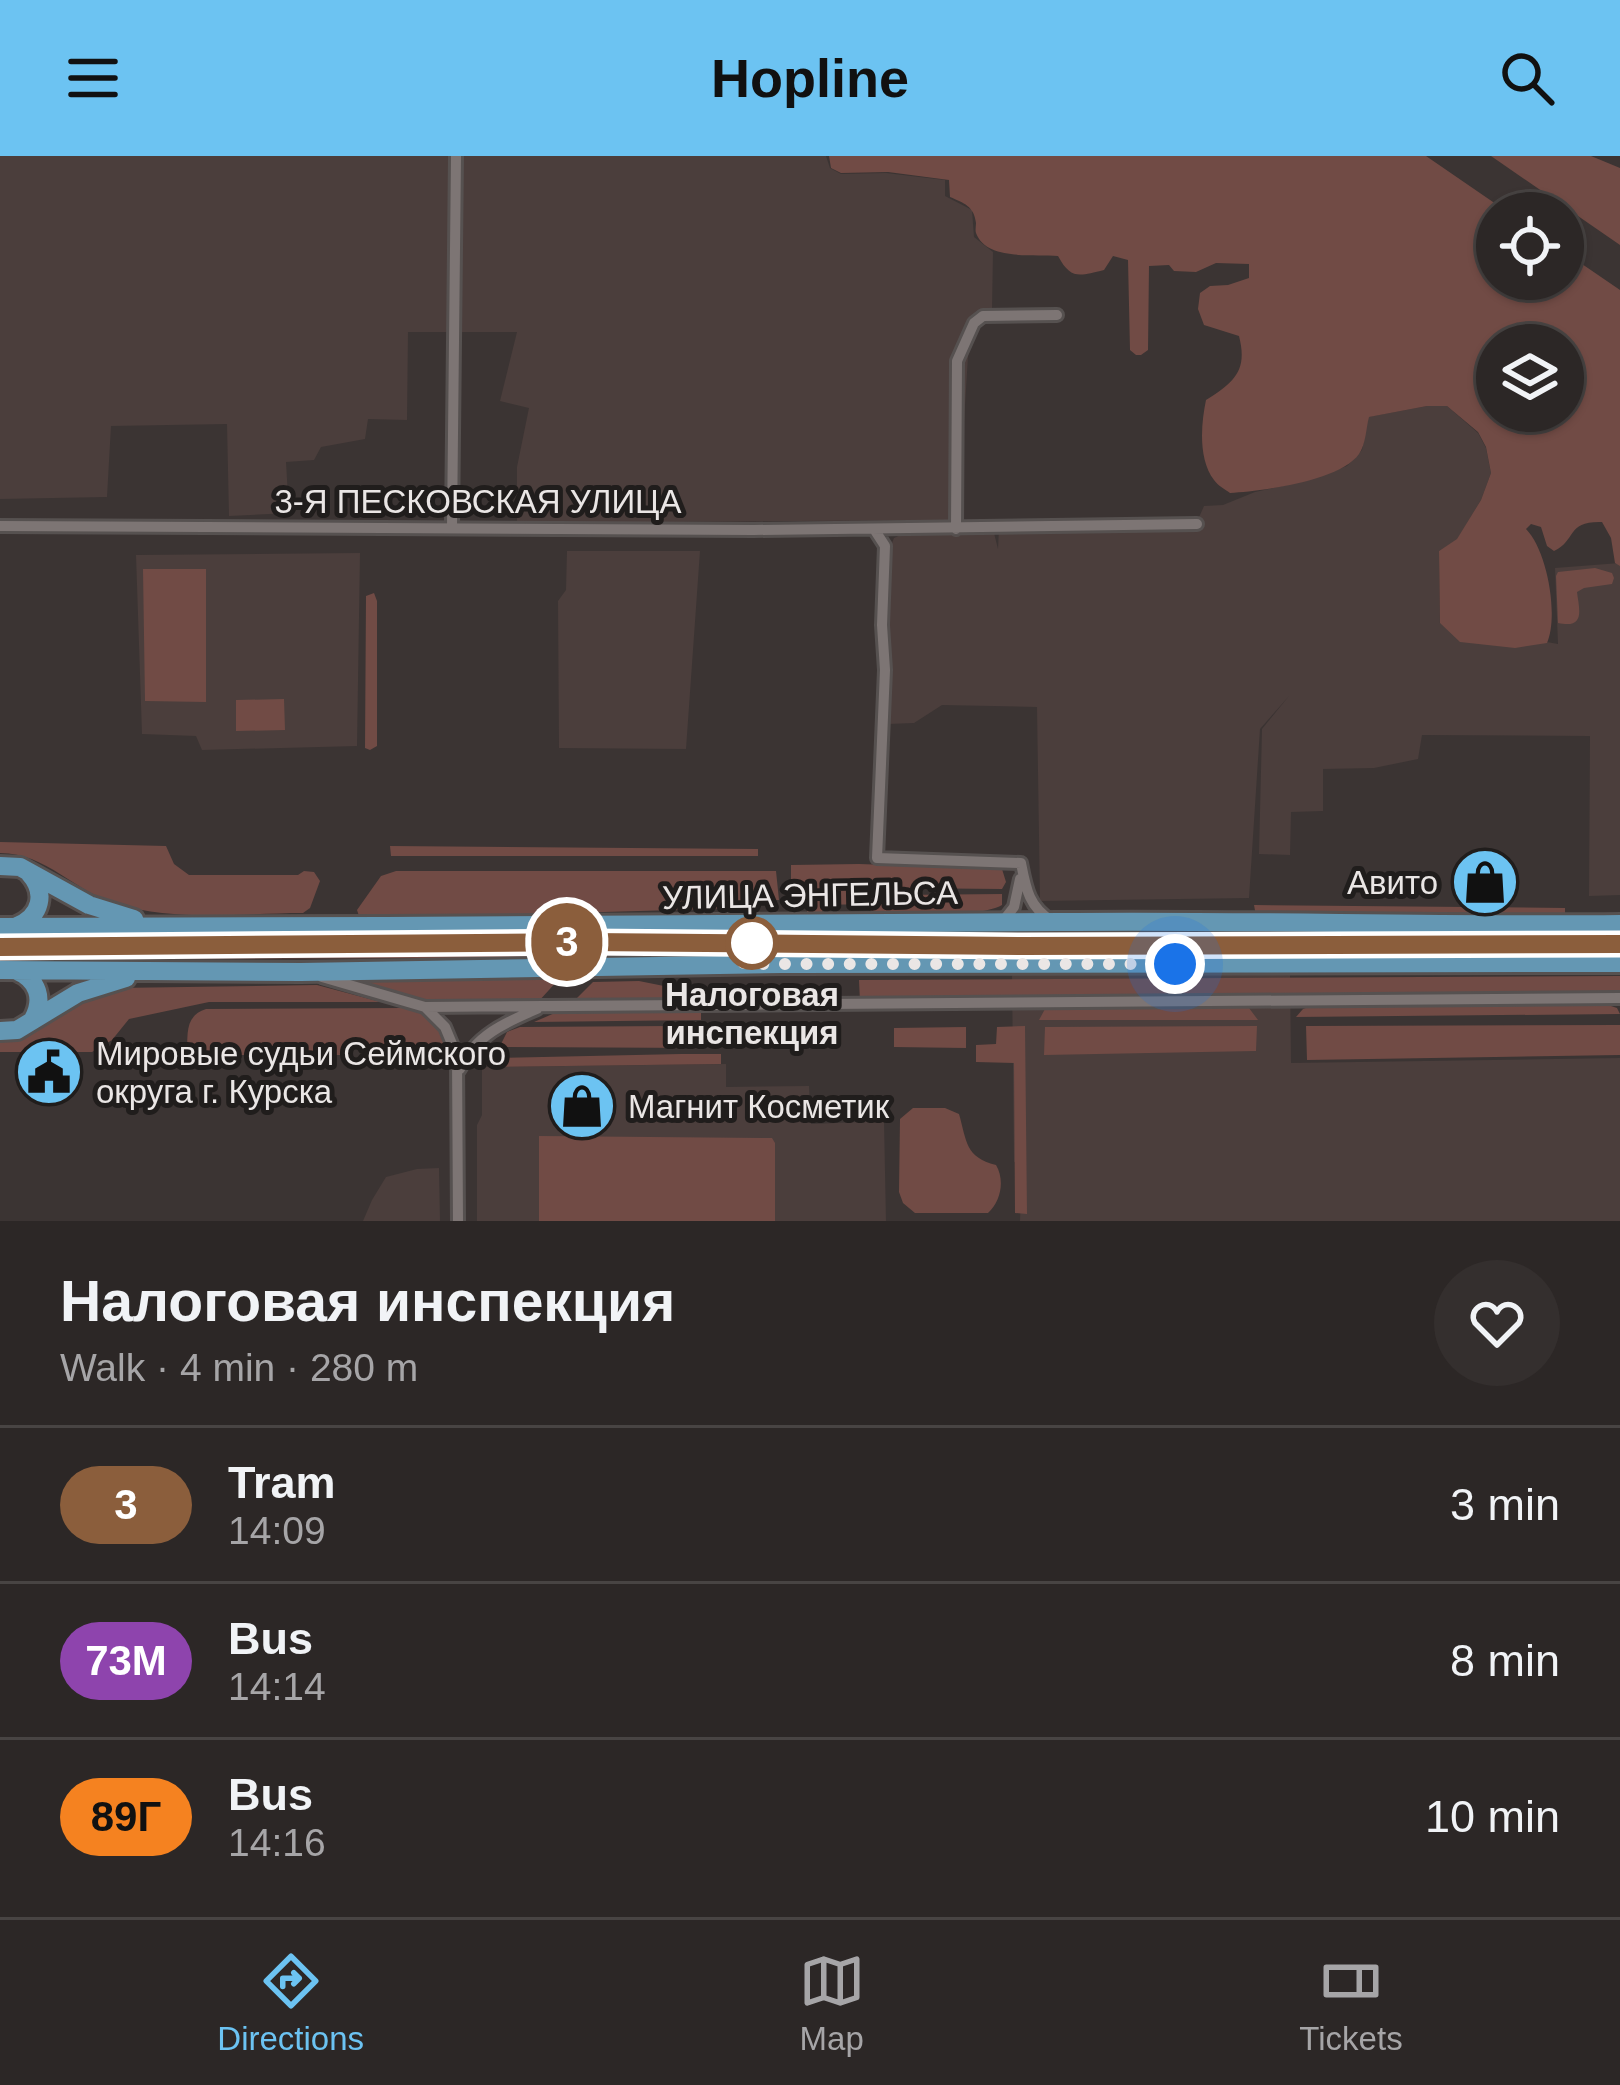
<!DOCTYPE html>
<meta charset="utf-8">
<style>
body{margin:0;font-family:Arial,sans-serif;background:#342f2e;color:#f1f3f6;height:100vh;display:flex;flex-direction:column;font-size:45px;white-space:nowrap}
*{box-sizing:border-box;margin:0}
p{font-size:39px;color:#a6a5a7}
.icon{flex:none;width:66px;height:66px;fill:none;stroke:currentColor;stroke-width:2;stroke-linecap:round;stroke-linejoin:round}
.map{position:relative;height:1065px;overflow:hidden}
.drawer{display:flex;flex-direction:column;background:#2c2726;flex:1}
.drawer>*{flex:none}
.badge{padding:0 24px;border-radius:39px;font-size:42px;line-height:78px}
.buttons{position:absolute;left:1476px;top:36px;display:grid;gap:24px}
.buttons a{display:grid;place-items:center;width:108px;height:108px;border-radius:50%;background:#2c2726;box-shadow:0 3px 9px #0004,0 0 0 3px #484443;font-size:60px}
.you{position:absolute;width:60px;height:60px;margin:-30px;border:9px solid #fff;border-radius:50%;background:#1a73e8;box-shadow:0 0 0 18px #1a73e833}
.map>.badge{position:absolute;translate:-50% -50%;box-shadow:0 0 0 6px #fff}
.round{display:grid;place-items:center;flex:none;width:126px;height:126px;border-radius:63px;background:#342f2e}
.head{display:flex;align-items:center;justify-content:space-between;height:204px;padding:0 60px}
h1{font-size:57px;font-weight:600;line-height:90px}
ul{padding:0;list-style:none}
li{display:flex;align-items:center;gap:36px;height:156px;padding:0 60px;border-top:3px solid #484443}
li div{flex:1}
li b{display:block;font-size:45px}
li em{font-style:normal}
li .badge{min-width:132px;font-weight:700;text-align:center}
header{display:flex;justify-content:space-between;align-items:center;height:156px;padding:0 60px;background:#6cc3f2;color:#111;font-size:54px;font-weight:600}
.menu{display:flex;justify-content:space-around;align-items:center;height:168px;border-top:3px solid #484443;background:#2c2726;font-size:33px;color:#a6a5a7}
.menu a{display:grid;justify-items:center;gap:6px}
.menu .active{color:#6cc3f2}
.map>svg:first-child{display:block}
.built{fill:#4b3e3c}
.green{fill:#714b45;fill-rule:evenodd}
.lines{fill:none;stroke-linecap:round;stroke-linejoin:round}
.street-casing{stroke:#565150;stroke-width:16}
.primary-casing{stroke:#565150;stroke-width:24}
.street{stroke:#7d7574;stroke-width:10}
.primary{stroke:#6497b3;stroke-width:18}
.tram{stroke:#d2cecd;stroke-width:3}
.line-casing{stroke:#fff;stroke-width:27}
.line{stroke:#8b5e3c;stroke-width:18}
.walk{stroke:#eae6e5;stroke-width:12;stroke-dasharray:0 21.6}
.stop-dot{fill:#fff;stroke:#8b5e3c;stroke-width:6}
.labels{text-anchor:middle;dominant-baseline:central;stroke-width:10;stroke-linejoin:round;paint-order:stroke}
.street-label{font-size:33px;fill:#eae6e5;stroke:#201d1c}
.poi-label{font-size:33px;fill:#eae6e5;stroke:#201d1c;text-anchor:start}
.stop-label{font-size:33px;font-weight:bold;fill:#eae6e5;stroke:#201d1c}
</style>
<header><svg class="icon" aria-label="menu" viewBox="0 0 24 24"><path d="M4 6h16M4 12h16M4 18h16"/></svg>Hopline<svg class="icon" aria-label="search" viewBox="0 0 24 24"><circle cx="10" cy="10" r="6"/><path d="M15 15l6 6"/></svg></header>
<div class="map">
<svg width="1620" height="1065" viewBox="0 0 1620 1065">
<rect width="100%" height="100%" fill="#3b3433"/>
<path class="built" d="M0 0H826L830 12 841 18 886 17 945 24V40L972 54 974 81 993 96 992 155 969 184 958 364 517 367V311L529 252 500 245 517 176H408L407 264 368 263 365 283 321 291 314 304 286 306 289 357 229 360 227 268 111 270 107 341 0 343Z
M1427 250H1447L1478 277 1486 292 1491 317 1481 344 1457 384 1439 395 1440 467 1558 488 1555 412 1620 407V739L1589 740 1590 580 1422 579 1418 603 1374 612 1323 613V655L1291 656 1290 699 1259 698 1262 573 1289 540 1260 573 1249 742 1040 745 1037 551 942 549 914 567 888 568 890 506 887 454 890 392 894 382 903 378 994 377 998 393 999 372 1196 368 1204 350 1223 349 1255 336 1304 325 1347 310 1362 294 1368 261Z
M567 395H700L686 593 559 592 558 445 566 434Z
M360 397 357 590 202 594 196 580 142 578 136 399Z
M1290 818 1291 907 1620 902V1065H1020L1022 1006H1014L1012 819Z
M726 908V931L809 930 811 968 884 965 886 1065H477V969L482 959V911Z
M439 1012 440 1065H363L372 1044 386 1021 417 1013Z"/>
<path class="green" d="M829 0H1426L1509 57H1497V123H1563V95L1620 134V410L1615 407 1611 382 1602 366C1566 365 1577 384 1554 395L1547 390 1541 371 1531 368 1526 373C1547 394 1559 459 1547 487L1515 492 1460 486 1440 467 1439 395 1457 383 1481 344 1491 317 1486 291 1478 276 1447 250H1427L1369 261C1366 272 1366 288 1359 298 1340 325 1262 335 1230 337 1225 333 1218 330 1214 324 1198 303 1201 268 1206 244 1234 226 1248 215 1239 180L1204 169 1198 153 1200 137 1210 130 1228 129 1249 122V108L1216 107 1196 116 1174 115 1169 109 1149 110 1148 194 1141 199H1136L1130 194 1128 104 1113 100 1104 114C1079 120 1071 124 1058 100 1035 98 986 105 976 77 975 74 976 70 976 67 974 50 964 47 950 41L949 24 888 16 841 17 831 12ZM1563 189V255H1497V189Z
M1491 0H1591L1620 12V89Z
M1595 412 1612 417 1614 422 1612 428 1584 432 1577 436C1579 453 1586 473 1558 467L1556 420 1558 416Z
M143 413H206V546L145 545Z
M374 437 377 445V590L370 594 365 592 366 440Z
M284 543 285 574 236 575V544Z
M0 686 166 690 174 708 189 719H298L304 715 314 716 320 725 310 752 303 757C243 757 175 766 117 748 74 736 47 697 0 697Z
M390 690 758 693V700H391Z
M859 708 1002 713 1006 726 1002 733 896 732 898 739 1002 738V749C977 763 904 757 873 758L866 748 823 749 822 761H807V751L791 750V709Z
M396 715H776L779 744 744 745 742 751 709 753 469 760H359L357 754 381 720Z
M1254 749 1565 752V763L1257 765Z
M1246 772 1509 778 1542 782H1620V797H1539L1516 800 607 802 598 798C596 790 596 784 605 781L832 773Z
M566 781 572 784 575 794 571 800 565 802 0 803V782Z
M1620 820V840L860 846 859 824Z
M559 823 538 846H435L353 826Z
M639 825 669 831V847H572L593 826Z
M317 829 381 846H209L129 863 112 884 92 896H0V884L22 881 84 839 116 832Z
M1605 848 1617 852 1620 858 1296 861 1303 853 1311 850Z
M1051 850H1241L1249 852 1258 864H1039L1045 853Z
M404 852C429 857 438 869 452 889L345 888 344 899H187C188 879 184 860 206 853Z
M701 852V864L534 866 564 853Z
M1620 869V899L1307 904 1306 870Z
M671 870V884H701V892L504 891 501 888 507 876 520 871Z
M1025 870 1027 1058 1015 1057 1014 907 976 906V889L996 888 997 871Z
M1257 870 1256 895 1044 899 1045 871Z
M966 871V892L894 891V872Z
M681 898H721V908L493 911V902Z
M913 952H945L959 958C967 986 965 1001 996 1009 1005 1024 1001 1045 988 1057H915L903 1047 899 1036 900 963Z
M539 980 772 982 775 987V1065H539Z"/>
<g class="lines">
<g class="street-casing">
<path id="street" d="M0 370 754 374 1197 368
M452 371 456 0
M874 373 885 390 882 469 885 514 877 702 1021 707
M956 373 957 205 974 167 983 160 1057 159
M1021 707C1026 733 1029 751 1052 765
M1003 765 1014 751 1020 723
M322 821 425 851 1620 842
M425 851 445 871 457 900 458 1065
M460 913C474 880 506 866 537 853"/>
</g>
<g class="primary-casing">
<path id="primary" d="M0 710 20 711 89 749 134 763
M17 770C41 760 47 737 29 717
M0 771C353 769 706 771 1059 766 1246 764 1433 770 1620 768
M0 814 301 816 782 808 1620 807
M17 815C38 824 44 843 33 863
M0 875 17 874 78 837 126 822"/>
</g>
<use href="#street" class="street"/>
<use href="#primary" class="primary"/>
<path class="tram" d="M0 797 589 791 1022 795 1620 793"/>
</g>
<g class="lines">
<g class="line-casing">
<path id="line" d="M0 791 589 786 1022 790 1620 788"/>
</g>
<use href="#line" class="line"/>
<path class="walk" d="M752 787 743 808H1175"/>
</g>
<defs>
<g id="shop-disc" transform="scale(3.45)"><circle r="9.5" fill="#6cc3f2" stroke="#201d1c"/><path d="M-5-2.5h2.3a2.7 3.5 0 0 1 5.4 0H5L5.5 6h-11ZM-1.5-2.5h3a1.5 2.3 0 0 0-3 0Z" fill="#111"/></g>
<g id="civic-disc" transform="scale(3.45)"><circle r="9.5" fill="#6cc3f2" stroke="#201d1c"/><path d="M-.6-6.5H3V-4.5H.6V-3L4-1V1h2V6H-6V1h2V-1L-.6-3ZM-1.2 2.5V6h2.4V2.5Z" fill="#111"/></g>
</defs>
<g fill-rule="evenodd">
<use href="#shop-disc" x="1485" y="726"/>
<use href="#civic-disc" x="49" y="916"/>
<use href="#shop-disc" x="582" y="950"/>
</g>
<circle class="stop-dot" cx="752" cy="787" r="24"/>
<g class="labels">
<g class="street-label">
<text x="478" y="345">3-Я ПЕСКОВСКАЯ УЛИЦА</text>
<text transform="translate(810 739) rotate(-1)">УЛИЦА ЭНГЕЛЬСА</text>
</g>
<g class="poi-label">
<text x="1438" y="726" text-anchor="end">Авито</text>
<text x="96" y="897">Мировые судьи Сеймского<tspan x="96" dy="38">округа г. Курска</tspan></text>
<text x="628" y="950">Магнит Косметик</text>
</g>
<g class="stop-label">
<text x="752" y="838">Налоговая<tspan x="752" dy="38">инспекция</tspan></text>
</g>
</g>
</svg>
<div class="buttons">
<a><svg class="icon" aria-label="locate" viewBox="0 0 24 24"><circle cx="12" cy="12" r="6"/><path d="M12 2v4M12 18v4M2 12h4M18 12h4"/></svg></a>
<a><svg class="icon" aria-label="layers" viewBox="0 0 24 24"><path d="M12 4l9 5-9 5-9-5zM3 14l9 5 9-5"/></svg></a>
</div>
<div class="you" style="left:1175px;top:808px"></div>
<b class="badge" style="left:567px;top:786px;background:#8b5e3c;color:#fff">3</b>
</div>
<section class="drawer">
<div class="head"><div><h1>Налоговая инспекция</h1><p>Walk · 4 min · 280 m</p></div><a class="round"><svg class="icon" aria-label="heart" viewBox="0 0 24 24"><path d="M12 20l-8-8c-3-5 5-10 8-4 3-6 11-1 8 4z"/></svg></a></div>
<ul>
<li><span class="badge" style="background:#8b5e3c;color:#fff">3</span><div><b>Tram</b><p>14:09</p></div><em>3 min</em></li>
<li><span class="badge" style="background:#8e44ad;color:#fff">73М</span><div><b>Bus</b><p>14:14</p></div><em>8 min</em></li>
<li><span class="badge" style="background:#f58220;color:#111">89Г</span><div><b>Bus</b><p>14:16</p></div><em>10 min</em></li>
</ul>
</section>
<nav class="menu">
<a class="active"><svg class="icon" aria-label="directions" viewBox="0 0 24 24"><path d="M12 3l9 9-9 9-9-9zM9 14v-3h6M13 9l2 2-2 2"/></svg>Directions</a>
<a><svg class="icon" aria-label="map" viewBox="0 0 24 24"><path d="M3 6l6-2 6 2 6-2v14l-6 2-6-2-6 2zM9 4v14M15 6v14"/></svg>Map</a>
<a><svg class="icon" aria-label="tickets" viewBox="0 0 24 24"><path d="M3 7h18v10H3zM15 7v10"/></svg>Tickets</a>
</nav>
